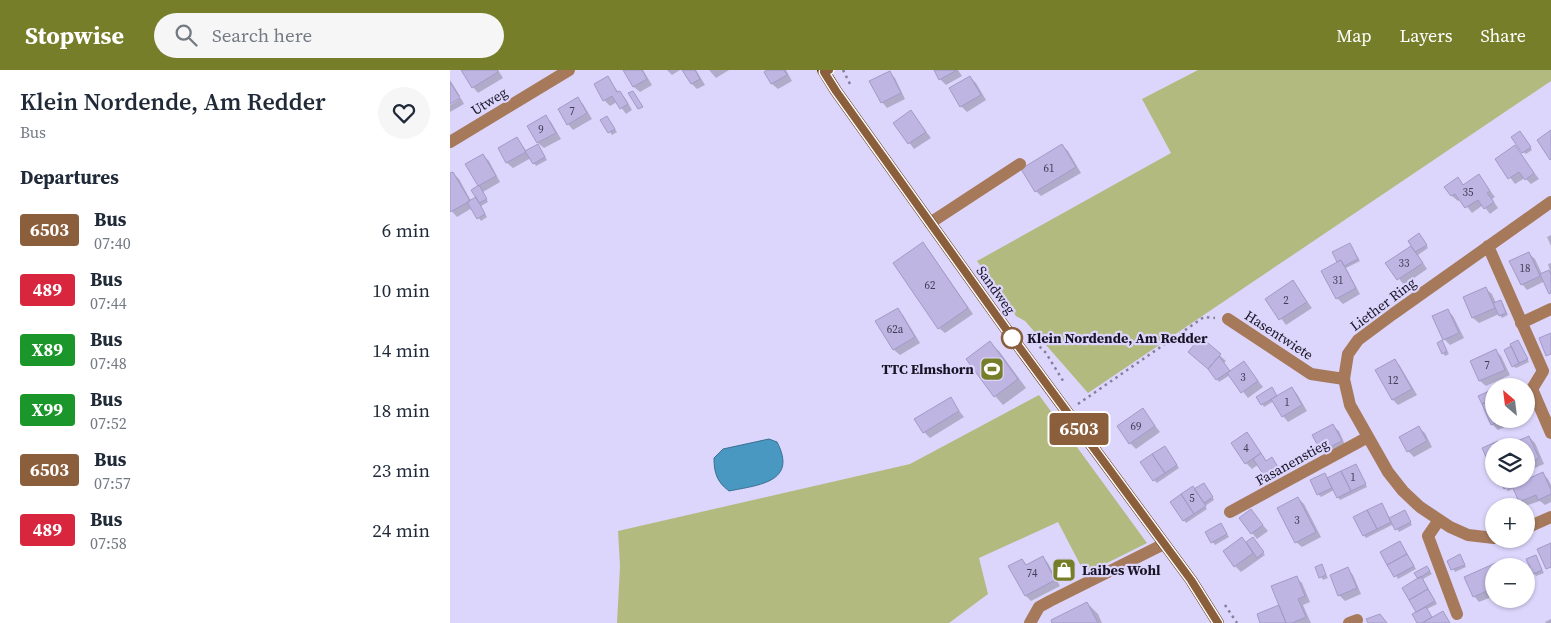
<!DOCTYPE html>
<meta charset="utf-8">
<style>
body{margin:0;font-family:"Source Serif 4",serif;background:#f6f6f7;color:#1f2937;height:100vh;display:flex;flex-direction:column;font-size:19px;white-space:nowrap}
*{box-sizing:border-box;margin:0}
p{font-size:16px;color:#747a83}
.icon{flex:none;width:28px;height:28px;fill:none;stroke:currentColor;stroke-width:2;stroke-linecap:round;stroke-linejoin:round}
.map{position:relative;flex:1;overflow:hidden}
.side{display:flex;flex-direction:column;background:#fff;width:450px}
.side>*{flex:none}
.badge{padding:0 10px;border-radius:4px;font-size:18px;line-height:32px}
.needle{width:32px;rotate:332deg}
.buttons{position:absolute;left:1035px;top:308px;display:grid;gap:10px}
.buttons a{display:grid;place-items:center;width:50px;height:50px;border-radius:50%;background:#fff;box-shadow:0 1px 4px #0004;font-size:25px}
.map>.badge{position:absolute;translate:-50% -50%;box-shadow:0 0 0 2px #fff}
h2{padding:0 20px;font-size:19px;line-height:45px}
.round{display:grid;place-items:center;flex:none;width:52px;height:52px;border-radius:26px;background:#f6f6f7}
.headline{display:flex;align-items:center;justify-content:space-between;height:85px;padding:0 20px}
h1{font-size:24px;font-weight:600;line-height:38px}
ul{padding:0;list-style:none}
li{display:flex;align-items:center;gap:15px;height:60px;padding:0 20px}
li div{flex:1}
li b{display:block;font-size:19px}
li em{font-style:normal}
li .badge{min-width:55px;font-weight:700;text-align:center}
header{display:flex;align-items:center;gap:30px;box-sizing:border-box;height:70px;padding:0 25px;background:#777e29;color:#fff}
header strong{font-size:24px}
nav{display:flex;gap:28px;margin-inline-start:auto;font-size:18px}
.search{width:350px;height:45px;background:#f6f6f7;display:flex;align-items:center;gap:12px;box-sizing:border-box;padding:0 18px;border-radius:28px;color:#747a83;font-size:19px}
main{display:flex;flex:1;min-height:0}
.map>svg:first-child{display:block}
.green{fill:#b3ba80}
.water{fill:#4898c1;stroke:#397092}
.shadow{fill:#0003}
.building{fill:#beb5e3;stroke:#a39ac7}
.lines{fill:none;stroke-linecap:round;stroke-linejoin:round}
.path{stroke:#857f9c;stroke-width:2.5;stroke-dasharray:2.5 4;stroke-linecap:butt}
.minor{stroke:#a7795b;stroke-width:12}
.major{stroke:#5f310e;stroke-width:12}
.line-casing{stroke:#fff;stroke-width:11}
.line{stroke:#8b5e3c;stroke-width:8}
.stop-dot{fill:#fff;stroke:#8b5e3c;stroke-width:2.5}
.labels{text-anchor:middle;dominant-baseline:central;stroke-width:4.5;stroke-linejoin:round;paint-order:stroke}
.number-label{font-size:11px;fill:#413c54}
.street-label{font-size:14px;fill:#171324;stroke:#ddd6fc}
.stop-label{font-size:14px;font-weight:bold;fill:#171324;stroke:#ddd6fc;text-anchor:start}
.poi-label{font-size:14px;font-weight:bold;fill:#171324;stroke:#ddd6fc;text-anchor:end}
</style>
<header>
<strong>Stopwise</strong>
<div class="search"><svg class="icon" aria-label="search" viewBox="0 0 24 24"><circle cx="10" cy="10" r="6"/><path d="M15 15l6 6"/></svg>Search here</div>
<nav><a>Map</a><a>Layers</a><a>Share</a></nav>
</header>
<main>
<section class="side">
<div class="headline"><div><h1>Klein Nordende, Am Redder</h1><p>Bus</p></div><a class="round"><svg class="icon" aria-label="heart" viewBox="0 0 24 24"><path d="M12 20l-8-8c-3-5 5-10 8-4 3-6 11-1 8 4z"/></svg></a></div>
<h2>Departures</h2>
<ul>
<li><span class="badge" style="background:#8b5e3c;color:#fff">6503</span><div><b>Bus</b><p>07:40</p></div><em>6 min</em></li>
<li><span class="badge" style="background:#d7263d;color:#fff">489</span><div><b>Bus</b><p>07:44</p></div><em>10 min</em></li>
<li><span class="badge" style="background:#1a962b;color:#fff">X89</span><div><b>Bus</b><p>07:48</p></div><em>14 min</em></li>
<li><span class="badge" style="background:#1a962b;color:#fff">X99</span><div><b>Bus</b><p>07:52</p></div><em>18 min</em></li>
<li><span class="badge" style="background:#8b5e3c;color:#fff">6503</span><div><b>Bus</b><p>07:57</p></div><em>23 min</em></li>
<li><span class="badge" style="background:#d7263d;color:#fff">489</span><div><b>Bus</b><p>07:58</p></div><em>24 min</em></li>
</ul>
</section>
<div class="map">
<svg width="1101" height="553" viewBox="0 0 1101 553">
<rect width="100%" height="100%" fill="#ddd6fc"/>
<path class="green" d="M748 0H1101V11L638 323 575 251 566 246 527 191 721 83 692 29Z
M589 325 697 473 635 504 608 452 529 488 538 524 499 553H167L170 496 168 461 460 394Z"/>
<path class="water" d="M319 369 327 372C348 412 309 415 279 421 267 412 264 403 264 388L273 379Z"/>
<path class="shadow" d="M12 0H48L53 8 28 23 23 17Z
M174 0H193L202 15 190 22 184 17Z
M217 0H230L222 5Z
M234 0H246L255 15 247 19 242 14Z
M259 0H279L266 8Z
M319 0H336L342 11 328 19 322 14 316 2Z
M485 0H508L512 6 496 15 490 9Z
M439 2 445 8 455 29 437 38 432 32Z
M520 7 526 13 536 30 517 42 511 36Z
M158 8 169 23 175 28 182 40 176 44 167 32 160 36 154 30Z
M0 10 10 26 0 32Z
M11 28 14 34 0 42V35Z
M128 29 133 34 142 49 123 60 118 54Z
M461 42 481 68 464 79 445 53Z
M96 47 101 52 111 69 94 78 88 73 79 56Z
M157 47 167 62 162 65 152 50Z
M1072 65 1082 80 1076 84 1073 82Z
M67 68 77 82 90 78 97 90 86 96 81 88 63 98 57 93 49 78Z
M612 75 618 81 631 103 591 126 586 121Z
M1065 77 1089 109 1081 114 1075 108 1065 114 1047 90Z
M33 85 39 91 50 112 33 122 38 132 31 136 37 147 31 151 22 138 7 147 0 139V105L3 103 9 109 21 131 27 128Z
M1029 106 1045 127 1042 129 1048 138 1040 144 1033 135 1022 143 1011 129 1008 131 1002 126 996 117 1008 109 1014 116Z
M1101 165V176L1097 167Z
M971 167 978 178 968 185 977 199 954 215 937 193 963 176Z
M473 174 478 179 523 244 495 263 489 258Z
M902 177 910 191 896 198 910 224 893 234 887 228 888 191Z
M1079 184 1085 189 1092 204 1100 201 1098 194 1101 193V224L1095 211 1077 220 1072 214Z
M843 212 862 238 836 255 817 229Z
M1036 219 1042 224 1046 233 1050 231 1053 234 1058 245 1052 248 1049 244 1029 253 1023 248 1015 228Z
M447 239 453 245 470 273 450 285 444 280 427 252Z
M998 241 1003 246 1014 268 1000 275 994 269Z
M751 269 776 291 774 293 780 302 794 293 813 317 798 328 780 305 769 312 760 300Z
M1068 271 1079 292 1066 298 1063 296V277Z
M992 272 999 284 995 286 993 283Z
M540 273 549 281 576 318 553 335 545 326Z
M1045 280 1051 286 1060 305 1036 316 1030 311 1021 291Z
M945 290 950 296 967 325 948 335 943 330Z
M842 318 847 324 857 341 838 352 833 346 824 331 814 337 808 327H827Z
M1030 327 1044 349H1073L1048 360 1042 354Z
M500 329 514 347 480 368 474 362Z
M693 340 710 362 686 379 680 373Z
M883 356 889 361 896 377 877 386 872 381Z
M969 358 975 363 982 377 964 387 958 381Z
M797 364 802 369 817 392 824 391 831 402 819 409 809 394 802 399 796 393Z
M1079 367 1085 373 1094 394 1076 402V376H1059Z
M1047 372 1051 376H1044V389L1040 391 1033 379Z
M717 380 729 398 707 413 704 410Z
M906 395 917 417 890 430 884 420 871 427 868 424 862 411 878 409Z
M1092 403 1098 409 1101 415V432L1095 435 1090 431 1075 436 1070 431 1064 418 1058 421 1056 419 1063 416V414L1053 412 1061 409H1068L1072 418Z
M756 417 764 430 755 436 757 439 736 453 721 432 745 420Z
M848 428 854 434 871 467 852 477 846 472Z
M931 434 940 449 955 442 962 455 949 462 944 454 916 468 914 465Z
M801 441 818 461 807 469 802 463Z
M773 457 779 467 765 475 756 463Z
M802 469 815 485 791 502 785 496 796 474Z
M952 475 966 499 948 509 932 483Z
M1010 486 1016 497 1005 502 998 491Z
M592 487 598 493 610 516 581 531 576 526 572 490 577 495Z
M1085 487 1094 503 1086 506 1084 503Z
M1047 493 1050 496H1044V526L1029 532 1024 526 1015 507Z
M871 496 878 508 873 510 866 498Z
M977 497 982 504 973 509 987 534 977 539 982 548 993 542 1000 553H968V542L954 518 969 509Z
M898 499 903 505 911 524 895 531 889 525Z
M846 507 852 513 860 532 853 535 861 553H812L831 536Z
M637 533 648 544 652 553H603Z
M1101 549V553H1096L1095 552Z"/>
<path class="building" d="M11 0H47L48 2 22 18Z
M173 0H192L197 9 183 17Z
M232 0H245L250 9 241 14Z
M317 0H334L337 5 321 14 314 2Z
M484 0H507L489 10Z
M440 1 451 23 431 33 419 11Z
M158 6 167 22 170 21 178 34 170 39 162 26 153 31 144 14Z
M520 6 531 25 510 37 499 18Z
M0 12 10 28 0 34Z
M183 21 193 37 188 39 178 23Z
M128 27 137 43 117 55 108 39Z
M461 40 476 62 458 74 443 53Z
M96 45 106 63 87 73 77 56Z
M157 46 165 59 158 63 150 50Z
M1101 60V89L1100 90 1087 70Z
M1070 61 1081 77 1072 83 1061 67Z
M67 67 76 82 56 93 48 78Z
M88 74 95 87 83 94 75 81Z
M612 74 626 97 585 122 571 99Z
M1065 75 1084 103 1075 110 1069 102 1058 109 1045 89Z
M33 84 46 106 28 116 15 94Z
M3 102 20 131 0 142V103Z
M1029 104 1040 121 1037 123 1044 132 1034 139 1028 130 1015 138 1005 124 1001 126 994 117 1008 107 1013 115Z
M29 115 37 129 29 133 21 120Z
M26 127 35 144 27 149 17 132Z
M969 163 977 175 965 182 958 171Z
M473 172 518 238 488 259 443 193Z
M900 173 908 189 894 196 891 190 887 192 882 182Z
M961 176 973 193 947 210 935 193Z
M1079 182 1090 206 1071 215 1059 191Z
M891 190 906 218 886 229 871 201Z
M1099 200 1101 205V223L1099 224 1090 204Z
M843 210 857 232 829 250 815 229Z
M1036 217 1045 238 1022 248 1013 227Z
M1051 230 1056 243 1049 246 1043 233Z
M448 238 465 267 443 280 425 251Z
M998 239 1009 263 993 270 982 246Z
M1101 263V284L1096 286 1089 268Z
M751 267 771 284 758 299 738 282Z
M992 270 997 281 992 284 987 273Z
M1068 270 1078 289 1069 293 1060 274Z
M540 271 568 309 544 327 516 289Z
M1061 276 1069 293 1062 297 1054 280Z
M1046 279 1055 300 1029 311 1020 291Z
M769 286 780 301 766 310 758 299Z
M945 289 962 319 942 330 925 300Z
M794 291 808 311 791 323 777 303Z
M822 317 827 326 811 335 806 327Z
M842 317 852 335 832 347 821 329Z
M1044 319V329L1032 334 1028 326Z
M501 327 509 341 473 363 464 349Z
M1044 329V349H1055L1041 355 1032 334Z
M693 338 705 356 679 374 667 356Z
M883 354 892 371 871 381 862 365Z
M969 356 977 371 957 382 949 367Z
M797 362 811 383 795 394 781 373Z
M1079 366 1089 388 1076 394V376H1056Z
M1048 371 1050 376H1044V386L1037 389 1032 378Z
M715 376 727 395 715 403 702 384Z
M811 383 816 391 822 387 829 399 816 408 803 389Z
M702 384 715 403 703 411 690 392Z
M906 394 916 414 901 421 891 401Z
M891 401 901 421 887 428 877 408Z
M1093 402 1101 420V424L1088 430 1086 425 1069 432 1062 416Z
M875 403 882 418 867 425 860 410Z
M1058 409H1070L1071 411 1054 419 1051 412Z
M754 413 763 427 754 433 744 419Z
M743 416 756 436 744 444 731 424Z
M731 424 744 444 733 451 720 432Z
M848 427 866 462 845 473 827 438Z
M932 433 941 452 927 459 917 440Z
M801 439 813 455 801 464 789 448Z
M917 440 927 459 913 466 903 447Z
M955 440 961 452 945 460 939 448Z
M771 453 777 464 761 473 755 462Z
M792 467 803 483 784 497 773 481Z
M803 467 814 482 807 488 796 472Z
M950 471 957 484 937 495 930 482Z
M1101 473V497L1096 499 1087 479Z
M957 484 964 496 944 507 937 495Z
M1010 484 1015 495 1001 500 997 491Z
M1086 485 1092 500 1083 504 1076 489Z
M593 486 605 510 575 526 558 496 572 489 576 495Z
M1048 492 1050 496H1044V518L1023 527 1014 507Z
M872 494 876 505 869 508 865 497Z
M977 496 980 501 968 509 964 503Z
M898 497 907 518 888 526 880 505Z
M847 506 855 526 848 529 856 547 842 553H836L821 516Z
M971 506 978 519 959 530 952 518Z
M978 519 985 531 966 542 959 530Z
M637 532 648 553H602L601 550Z
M829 535 836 553H810L807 544Z
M976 537 982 547 972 553H967L962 544Z
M993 541 1000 553H974V552Z
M930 544 937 553H918L916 549Z"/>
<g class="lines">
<path class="path" d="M393 0 400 14
M585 272 596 283 615 314
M628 334 754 247 765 248
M775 535 787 553"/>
<path class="minor" d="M0 72 119 0
M480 153 570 94
M1038 176 1093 301 1082 319 1101 363
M778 249 861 304 894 309
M1071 253 1101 239
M780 442 918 367
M989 450 978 466 1007 544
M1076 458 1101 447
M1044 468 1018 465 1000 457 970 437 953 421 938 402 900 335 894 309 898 284 908 270 943 244 1101 132
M580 553 589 537 600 531 714 474
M899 553 907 550"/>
<path class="major" d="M373 0 386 21 561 266 741 510 768 553"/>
</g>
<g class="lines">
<g class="line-casing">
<path id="line" d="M379 0 374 2 386 21 561 266 741 510 768 553"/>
</g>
<use href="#line" class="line"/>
</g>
<defs>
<g id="stadium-square" transform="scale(1.25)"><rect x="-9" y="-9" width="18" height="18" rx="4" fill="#777e29" stroke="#ddd6fc"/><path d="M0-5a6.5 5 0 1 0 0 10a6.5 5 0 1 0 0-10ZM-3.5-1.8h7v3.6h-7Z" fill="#fff"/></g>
<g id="shop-square" transform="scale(1.25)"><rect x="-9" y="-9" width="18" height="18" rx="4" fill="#777e29" stroke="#ddd6fc"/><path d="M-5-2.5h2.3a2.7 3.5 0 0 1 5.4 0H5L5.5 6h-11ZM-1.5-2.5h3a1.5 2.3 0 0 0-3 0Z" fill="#fff"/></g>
</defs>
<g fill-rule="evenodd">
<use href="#stadium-square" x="542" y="299"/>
<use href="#shop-square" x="614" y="500"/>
</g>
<circle class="stop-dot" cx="562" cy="268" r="10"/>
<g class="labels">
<g class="number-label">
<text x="122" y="41">7</text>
<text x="91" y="59">9</text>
<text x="599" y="98">61</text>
<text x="1018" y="122">35</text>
<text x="954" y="193">33</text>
<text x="1075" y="198">18</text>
<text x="888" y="210">31</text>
<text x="480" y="215">62</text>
<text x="836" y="230">2</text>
<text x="445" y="259">62a</text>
<text x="1037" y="295">7</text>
<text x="793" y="307">3</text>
<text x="943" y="310">12</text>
<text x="837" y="332">1</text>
<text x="686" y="356">69</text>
<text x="796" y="378">4</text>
<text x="903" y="407">1</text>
<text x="742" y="428">5</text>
<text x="847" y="450">3</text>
<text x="582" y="503">74</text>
</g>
<g class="street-label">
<text transform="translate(39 31) rotate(-32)">Utweg</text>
<text transform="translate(546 220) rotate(54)">Sandweg</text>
<text transform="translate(933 234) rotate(-37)">Liether Ring</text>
<text transform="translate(829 265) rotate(33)">Hasentwiete</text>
<text transform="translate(842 392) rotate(-29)">Fasanenstieg</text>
</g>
<g class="stop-label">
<text x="577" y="268">Klein Nordende, Am Redder</text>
</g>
<g class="poi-label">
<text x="524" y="299">TTC Elmshorn</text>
<text x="632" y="500" text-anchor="start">Laibes Wohl</text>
</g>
</g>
</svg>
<div class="buttons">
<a><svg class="needle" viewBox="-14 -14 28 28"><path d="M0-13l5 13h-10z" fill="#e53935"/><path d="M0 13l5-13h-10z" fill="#747a83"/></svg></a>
<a><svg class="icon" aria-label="layers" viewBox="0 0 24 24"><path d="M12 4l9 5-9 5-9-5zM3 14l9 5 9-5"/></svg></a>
<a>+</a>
<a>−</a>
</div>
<b class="badge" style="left:629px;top:359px;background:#8b5e3c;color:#fff">6503</b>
</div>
</main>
